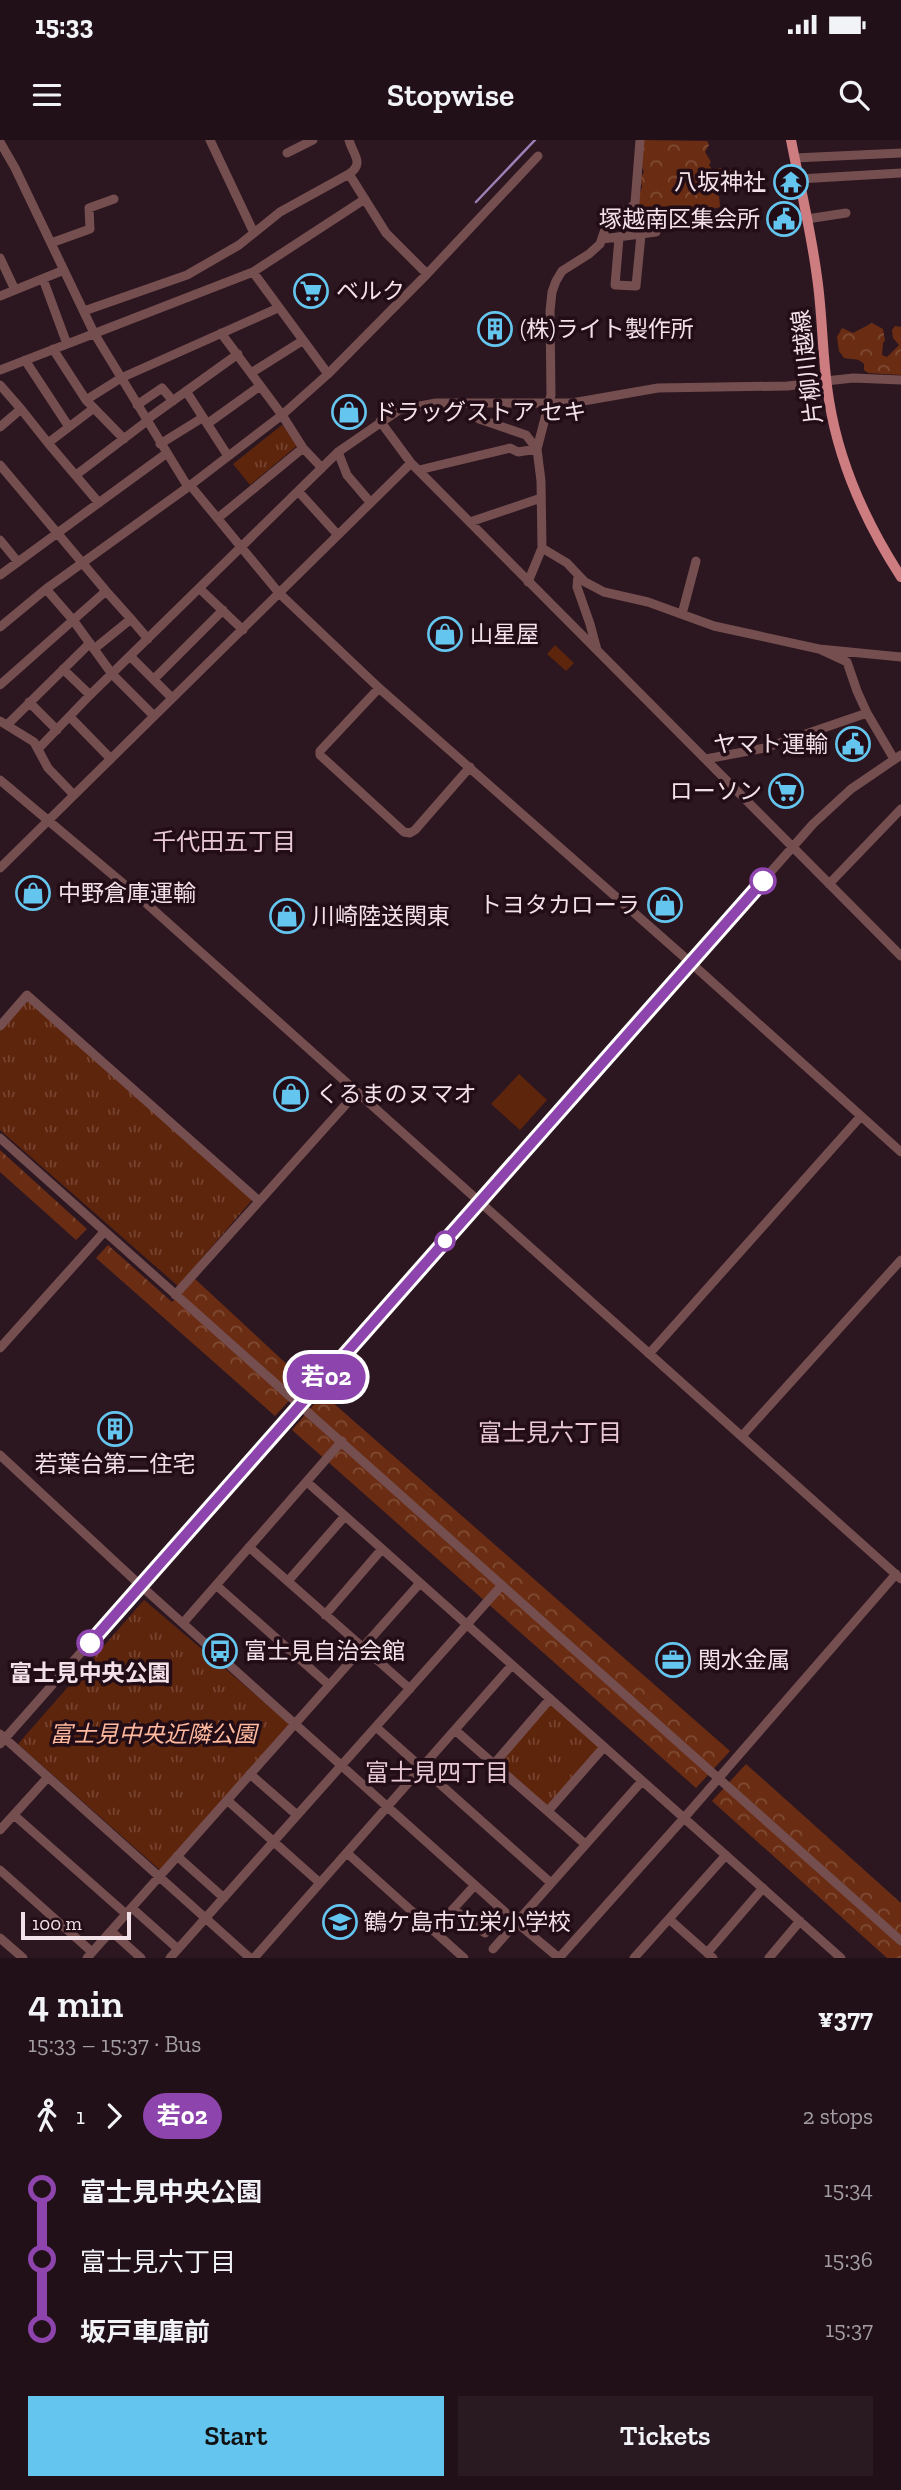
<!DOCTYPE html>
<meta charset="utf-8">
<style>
body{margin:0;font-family:"Zilla Slab","Noto Sans JP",serif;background:#291921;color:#f1f3f6;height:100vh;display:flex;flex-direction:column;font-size:26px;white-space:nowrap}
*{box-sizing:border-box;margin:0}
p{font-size:23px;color:#a29da2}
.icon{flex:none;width:38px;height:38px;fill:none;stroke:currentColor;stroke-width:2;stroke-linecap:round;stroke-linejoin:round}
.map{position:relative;height:1818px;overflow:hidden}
.details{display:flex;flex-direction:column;background:#211018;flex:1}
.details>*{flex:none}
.badge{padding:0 14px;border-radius:23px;font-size:24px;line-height:46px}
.scale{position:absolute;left:21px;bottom:18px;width:110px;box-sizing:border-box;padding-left:7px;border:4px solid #f2e2e8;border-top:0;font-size:19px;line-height:24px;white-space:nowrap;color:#f2e2e8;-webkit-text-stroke:5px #220d17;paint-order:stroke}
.map>.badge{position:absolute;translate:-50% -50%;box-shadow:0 0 0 4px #fff}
.legs{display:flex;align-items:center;gap:10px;height:77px;padding:0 28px;font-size:23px}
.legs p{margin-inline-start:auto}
.overview{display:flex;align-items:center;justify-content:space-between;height:119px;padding:0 28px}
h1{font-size:38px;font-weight:600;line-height:52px}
.action{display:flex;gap:14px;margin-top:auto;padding:14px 28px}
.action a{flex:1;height:80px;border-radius:0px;background:#64c5ee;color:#111;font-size:28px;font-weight:600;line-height:80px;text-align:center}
.action a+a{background:#291921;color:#f1f3f6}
ul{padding:0 28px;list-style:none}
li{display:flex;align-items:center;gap:24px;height:70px;font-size:26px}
li i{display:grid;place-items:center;width:10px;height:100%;margin:0 9px;background:currentColor}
li i::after{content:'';width:18px;height:18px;margin:-9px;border:5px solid;border-radius:50%;background:#211018}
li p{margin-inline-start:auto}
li:first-child i{background:linear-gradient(#0000 50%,currentColor 0)}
li:last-child i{background:linear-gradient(currentColor 50%,#0000 0)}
.status{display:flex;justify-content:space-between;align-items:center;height:49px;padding:0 35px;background:#211018;direction:ltr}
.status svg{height:19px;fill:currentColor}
header{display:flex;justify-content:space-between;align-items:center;height:91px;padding:0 28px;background:#211018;font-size:32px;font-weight:600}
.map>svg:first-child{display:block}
.grass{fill:#5e250d}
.forest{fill:url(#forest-crowns)}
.park{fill:url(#park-tufts)}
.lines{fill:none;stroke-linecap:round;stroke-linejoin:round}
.stream{stroke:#9c80b6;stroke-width:2.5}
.minor{stroke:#754e4f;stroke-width:9}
.major{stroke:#cd7c80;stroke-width:10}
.line-1-casing{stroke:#fff;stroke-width:16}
.line-1{stroke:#8e44ad;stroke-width:10}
.stop-1-dot{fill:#fff;stroke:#8e44ad;stroke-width:3.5}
.labels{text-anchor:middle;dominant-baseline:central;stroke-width:7;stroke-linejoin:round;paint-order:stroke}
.poi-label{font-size:23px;fill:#f2e2e8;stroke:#220d17;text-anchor:start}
.street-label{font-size:23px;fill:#f2e2e8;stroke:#220d17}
.stop-label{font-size:23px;font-weight:bold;fill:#f2e2e8;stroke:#220d17}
.park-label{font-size:23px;font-style:italic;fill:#ffb99e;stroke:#220d17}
.neighbourhood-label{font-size:24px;fill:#e7c8d4;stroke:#220d17}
</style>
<div class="status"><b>15:33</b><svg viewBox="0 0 49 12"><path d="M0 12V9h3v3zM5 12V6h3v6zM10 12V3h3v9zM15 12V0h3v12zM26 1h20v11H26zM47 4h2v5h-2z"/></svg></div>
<header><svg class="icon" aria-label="menu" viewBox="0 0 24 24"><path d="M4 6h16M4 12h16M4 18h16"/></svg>Stopwise<svg class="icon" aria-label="search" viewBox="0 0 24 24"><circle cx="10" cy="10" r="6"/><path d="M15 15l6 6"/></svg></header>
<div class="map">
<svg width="901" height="1818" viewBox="0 0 901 1818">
<defs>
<pattern id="forest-crowns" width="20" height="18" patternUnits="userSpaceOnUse" patternTransform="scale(1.75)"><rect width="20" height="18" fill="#6a2d13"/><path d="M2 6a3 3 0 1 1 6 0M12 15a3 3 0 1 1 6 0" fill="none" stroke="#804b35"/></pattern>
<pattern id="park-tufts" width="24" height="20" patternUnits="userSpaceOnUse" patternTransform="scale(1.75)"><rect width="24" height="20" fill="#5e250d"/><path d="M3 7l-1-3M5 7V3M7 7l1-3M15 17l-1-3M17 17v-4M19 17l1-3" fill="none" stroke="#764430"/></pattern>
</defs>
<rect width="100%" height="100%" fill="#2c1620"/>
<path class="grass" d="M555 505 574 523 566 531 547 514Z
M519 934 547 960 520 990 491 964Z"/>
<path class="forest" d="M642 0 707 1 709 5 705 12 711 22 709 25 712 29 720 28 738 32 736 38 730 37 727 41 723 39 718 50H710L719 56 720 67C706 72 690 72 675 69 673 69 671 67 669 67 660 68 657 73 647 67L643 71 635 69 642 47 640 38 644 32 641 24Z
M872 183 883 189 885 200 883 203 882 215 887 217 899 205 893 198 892 190 895 186 901 187V235L868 233 864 230V224C857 217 853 220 844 218L839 211 837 197 842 188 853 193Z
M0 1010 87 1089 76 1100 0 1032Z
M108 1105 172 1162 194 1138 306 1242 275 1276 96 1118Z
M323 1254 730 1611 696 1648 292 1290Z
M746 1624 901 1763V1818H887L712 1661Z"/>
<path class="park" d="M282 285 299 304 250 345 233 324Z
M27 859 252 1060 178 1146 0 990V890Z
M144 1460 290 1584 160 1730 18 1604Z
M550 1559 604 1607 548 1671 494 1624Z"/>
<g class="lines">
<path class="stream" d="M476 62 535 0"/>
<path class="minor" d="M210 0 254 93
M349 0C353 15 365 23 349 34
M0 2 15 28 94 193 188 347
M287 13 313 0
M795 18 901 13
M799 39 901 33
M807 79 846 73
M619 98 615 145 636 146 641 95
M602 99 656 92
M51 103 90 89 89 68 114 59
M0 118 15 150
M253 132 328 234
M43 139 67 204
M0 156 64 130
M84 171 187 135 239 105 280 72 349 34 386 93 427 134
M221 193 282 275 303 308 322 328
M53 209 86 260 124 299
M25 220 69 287
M0 230 253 132 365 59
M251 233 302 201
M826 241 853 238 901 240
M0 245 21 269 0 287
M186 251 228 316
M86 260 121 238 278 168
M477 263 479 279 526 295 537 309
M137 265 162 248 173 261
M94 268 48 303 99 363
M21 269 48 303
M146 280 238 214
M380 281 411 323 901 816
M207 284 260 246
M160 304 202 278
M338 312 347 335 370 362
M0 325 106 451 0 545
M419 330 510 308 518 312 537 309
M76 335 147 281
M190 345 279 453 379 548 691 823 901 1012
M298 351 337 394
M218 378 303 308
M470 382 541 358
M0 400 18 422
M542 408 567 423 585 442 604 452 648 462 714 486 819 509
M0 435 167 313
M578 435 577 447 590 484 597 510
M528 442 542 408 541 341 537 309 551 255 550 171 552 152 556 141 562 131 589 114 600 104 610 75 630 69 635 63 640 0
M199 448 243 490
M46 449 73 480 112 534 154 576
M106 451 131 479
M682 474 696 421
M0 487 46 449 188 347 282 275 328 234 427 134 538 16
M94 509 131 479 148 499
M131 517 172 558
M63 529 90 555 338 312 399 270 436 263H572L658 248 787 246 827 242
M154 539 223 470
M379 548 320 611V615L404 692 410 693 415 690 470 627
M29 562 57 590
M867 573 857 551 847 522 819 509 901 517
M70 577 111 619
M0 581 34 602 48 628 74 655
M7 585 90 503
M39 608 90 555
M706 619 765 608 867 573 894 619
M0 640 138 756 901 1439
M0 728 411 323
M829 744 901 669
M0 886 27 855 259 1061
M0 998 901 1801
M175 1155 357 952
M0 1208 104 1092
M649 1214 861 976
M742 1296 901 1120
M0 1315 140 1445 516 1782 559 1818
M307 1342 841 1818
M249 1407 410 1549
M288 1441 345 1376
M216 1445 329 1545
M325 1475 382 1409
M183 1483 342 1301
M376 1587 551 1743
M455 1590 585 1704
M0 1594 250 1818
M0 1604 813 684 851 649 901 615
M494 1624 550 1559
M250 1634 297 1675
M227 1660 320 1743
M548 1671 604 1607
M14 1675 126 1774
M0 1690 48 1637
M347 1713 464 1818
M177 1716 224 1758
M0 1730 92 1812
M132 1768 178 1809
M453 1769 485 1793
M669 1779 713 1818
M111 1791 141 1818
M433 1791 475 1745
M0 1798 23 1818
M493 1809 642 1641
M707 1813 763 1748
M87 1818 420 1443
M170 1818 502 1445
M254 1818 512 1525
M559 1818 684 1678 896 1434
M634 1818 726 1715
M769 1818 800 1781"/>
<path class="major" d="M791 0C800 46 811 91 817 137 823 178 822 219 829 260 839 323 866 383 901 437"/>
</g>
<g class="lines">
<g class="line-1-casing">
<path id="line-1" d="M90 1503 763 741"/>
</g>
<use href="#line-1" class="line-1"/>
</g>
<defs>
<g id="temple-ring" transform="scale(1.75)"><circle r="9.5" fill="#220d17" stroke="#64c5ee" stroke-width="1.5"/><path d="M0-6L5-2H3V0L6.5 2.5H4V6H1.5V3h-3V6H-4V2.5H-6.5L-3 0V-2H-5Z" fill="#64c5ee"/></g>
<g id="civic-ring" transform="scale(1.75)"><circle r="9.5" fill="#220d17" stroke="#64c5ee" stroke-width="1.5"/><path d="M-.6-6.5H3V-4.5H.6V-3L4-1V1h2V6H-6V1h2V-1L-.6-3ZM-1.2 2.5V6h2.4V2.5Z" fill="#64c5ee"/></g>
<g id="supermarket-ring" transform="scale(1.75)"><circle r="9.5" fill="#220d17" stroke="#64c5ee" stroke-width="1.5"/><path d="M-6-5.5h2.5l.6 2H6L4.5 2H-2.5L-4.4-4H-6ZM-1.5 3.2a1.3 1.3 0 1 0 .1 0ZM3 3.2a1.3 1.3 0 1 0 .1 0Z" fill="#64c5ee"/></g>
<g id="building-ring" transform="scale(1.75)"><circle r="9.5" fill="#220d17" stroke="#64c5ee" stroke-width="1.5"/><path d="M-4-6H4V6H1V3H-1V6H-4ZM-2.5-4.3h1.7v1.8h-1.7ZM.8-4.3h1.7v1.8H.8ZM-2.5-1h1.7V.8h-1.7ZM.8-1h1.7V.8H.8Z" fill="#64c5ee"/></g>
<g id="shop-ring" transform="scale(1.75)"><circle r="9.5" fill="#220d17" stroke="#64c5ee" stroke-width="1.5"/><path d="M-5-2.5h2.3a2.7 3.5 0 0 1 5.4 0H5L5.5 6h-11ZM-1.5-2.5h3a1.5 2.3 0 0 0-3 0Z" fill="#64c5ee"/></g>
<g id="bus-ring" transform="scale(1.75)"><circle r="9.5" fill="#220d17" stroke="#64c5ee" stroke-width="1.5"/><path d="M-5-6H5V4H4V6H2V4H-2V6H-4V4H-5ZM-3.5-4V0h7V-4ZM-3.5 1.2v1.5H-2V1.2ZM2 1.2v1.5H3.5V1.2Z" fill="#64c5ee"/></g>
<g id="office-ring" transform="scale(1.75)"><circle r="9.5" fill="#220d17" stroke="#64c5ee" stroke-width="1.5"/><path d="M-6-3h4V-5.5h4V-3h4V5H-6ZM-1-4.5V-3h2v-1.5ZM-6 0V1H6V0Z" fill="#64c5ee"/></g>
<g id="school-ring" transform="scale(1.75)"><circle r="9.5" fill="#220d17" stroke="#64c5ee" stroke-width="1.5"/><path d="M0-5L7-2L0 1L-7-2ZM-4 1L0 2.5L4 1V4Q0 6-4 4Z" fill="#64c5ee"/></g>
</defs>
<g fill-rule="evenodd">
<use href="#temple-ring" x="791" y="42"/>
<use href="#civic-ring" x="784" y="79"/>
<use href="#supermarket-ring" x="311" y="151"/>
<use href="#building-ring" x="495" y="189"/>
<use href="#shop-ring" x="349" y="272"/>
<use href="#shop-ring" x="445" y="494"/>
<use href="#civic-ring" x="853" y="604"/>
<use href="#supermarket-ring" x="786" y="651"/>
<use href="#shop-ring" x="33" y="753"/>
<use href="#shop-ring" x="665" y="765"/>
<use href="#shop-ring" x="287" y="776"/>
<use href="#shop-ring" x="291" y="954"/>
<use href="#building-ring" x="115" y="1289"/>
<use href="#bus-ring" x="220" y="1511"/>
<use href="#office-ring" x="673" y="1520"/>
<use href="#school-ring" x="340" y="1782"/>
</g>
<g class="stop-1-dot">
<circle cx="763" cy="741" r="12"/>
<circle cx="445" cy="1101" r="9"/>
<circle cx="90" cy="1503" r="12"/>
</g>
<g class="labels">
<g class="poi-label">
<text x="766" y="42" text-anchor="end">八坂神社</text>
<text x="760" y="79" text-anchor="end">塚越南区集会所</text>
<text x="336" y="151">ベルク</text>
<text x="520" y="189">(株)ライト製作所</text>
<text x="374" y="272">ドラッグストア セキ</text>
<text x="470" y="494">山星屋</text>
<text x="828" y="604" text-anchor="end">ヤマト運輸</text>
<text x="762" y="651" text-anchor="end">ローソン</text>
<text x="58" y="753">中野倉庫運輸</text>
<text x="640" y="765" text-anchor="end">トヨタカローラ</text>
<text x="312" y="776">川崎陸送関東</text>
<text x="316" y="954">くるまのヌマオ</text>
<text x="115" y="1324" text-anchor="middle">若葉台第二住宅</text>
<text x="244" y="1511">富士見自治会館</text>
<text x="698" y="1520">関水金属</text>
<text x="364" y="1782">鶴ケ島市立栄小学校</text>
</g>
<g class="street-label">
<text transform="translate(807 227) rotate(-97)">片柳川越線</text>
</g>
<g class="stop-label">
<text x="90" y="1533">富士見中央公園</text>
</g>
<g class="park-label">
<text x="153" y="1594">富士見中央近隣公園</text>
</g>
<g class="neighbourhood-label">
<text x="224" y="701">千代田五丁目</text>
<text x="550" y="1292">富士見六丁目</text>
<text x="437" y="1632">富士見四丁目</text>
</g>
</g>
</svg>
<div class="scale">100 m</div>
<b class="badge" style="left:326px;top:1237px;background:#8e44ad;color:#fff">若02</b>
</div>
<section class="details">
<div class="overview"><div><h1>4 min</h1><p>15:33 – 15:37 · Bus</p></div><b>¥377</b></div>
<div class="legs"><svg class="icon" aria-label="walk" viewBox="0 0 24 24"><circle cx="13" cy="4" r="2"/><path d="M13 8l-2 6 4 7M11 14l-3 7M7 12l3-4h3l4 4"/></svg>1<svg class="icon" aria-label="forward" viewBox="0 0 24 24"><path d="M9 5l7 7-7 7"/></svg><b class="badge" style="background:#8e44ad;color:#fff">若02</b><p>2 stops</p></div>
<ul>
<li><i style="color:#8e44ad"></i><b>富士見中央公園</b><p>15:34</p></li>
<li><i style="color:#8e44ad"></i><span>富士見六丁目</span><p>15:36</p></li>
<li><i style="color:#8e44ad"></i><b>坂戸車庫前</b><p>15:37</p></li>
</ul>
<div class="action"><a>Start</a><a>Tickets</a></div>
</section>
